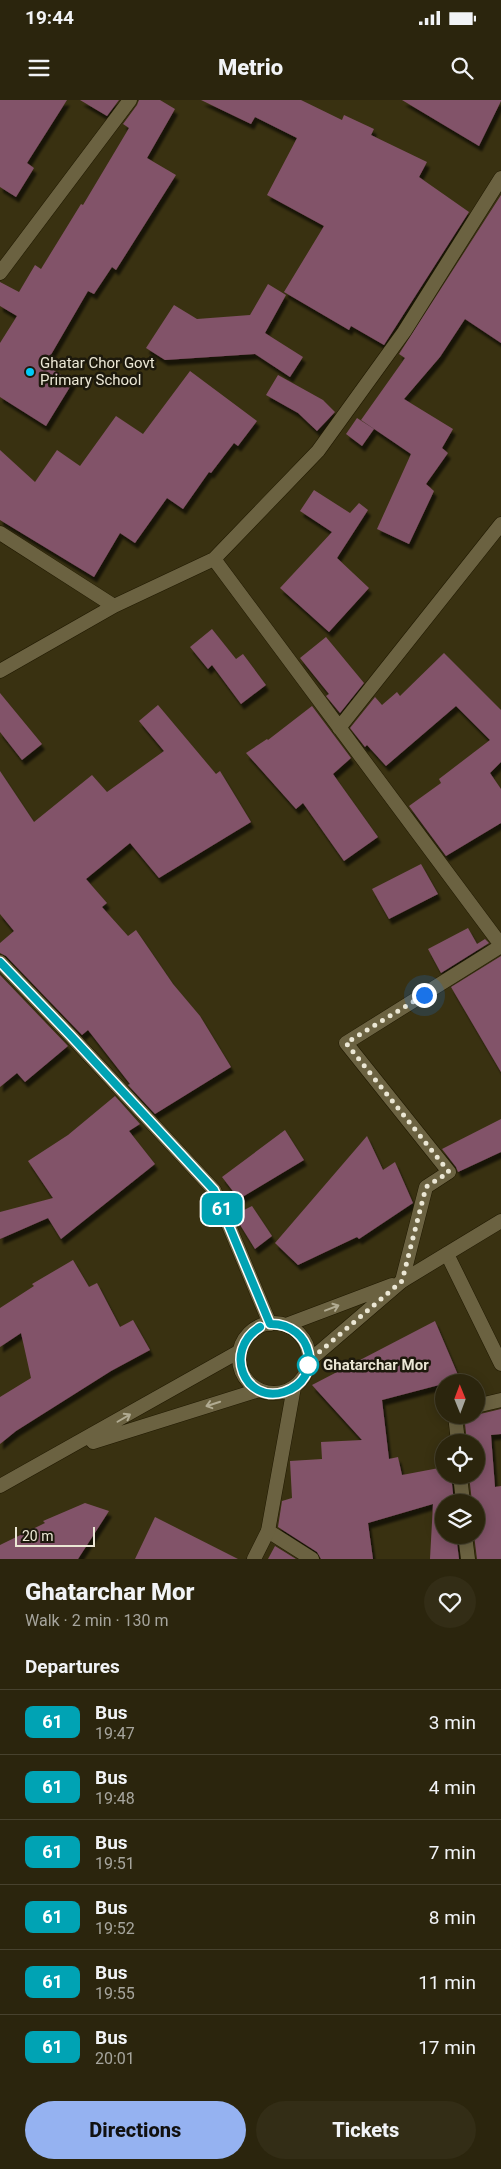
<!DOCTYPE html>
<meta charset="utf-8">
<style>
body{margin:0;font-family:Roboto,sans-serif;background:#332d16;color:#f1f3f6;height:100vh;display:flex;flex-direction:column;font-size:19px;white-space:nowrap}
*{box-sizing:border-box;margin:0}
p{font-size:16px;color:#a6a59d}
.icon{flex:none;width:28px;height:28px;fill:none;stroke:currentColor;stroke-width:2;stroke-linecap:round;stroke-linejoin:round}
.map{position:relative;height:1459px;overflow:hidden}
.side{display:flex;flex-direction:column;background:#2b250d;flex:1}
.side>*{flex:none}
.badge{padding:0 10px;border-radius:8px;font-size:18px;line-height:32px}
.needle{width:32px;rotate:359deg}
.controls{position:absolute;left:435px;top:1274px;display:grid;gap:10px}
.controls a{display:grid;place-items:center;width:50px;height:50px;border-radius:50%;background:#2b250d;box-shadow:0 2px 12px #0003,0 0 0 1px #47422e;font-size:25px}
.scale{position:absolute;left:15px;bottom:12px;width:80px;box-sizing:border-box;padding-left:5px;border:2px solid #ebe7d5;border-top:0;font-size:14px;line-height:18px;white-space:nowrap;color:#ebe7d5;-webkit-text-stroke:4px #1d190c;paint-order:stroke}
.you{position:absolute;width:25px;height:25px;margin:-12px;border:4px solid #fff;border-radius:50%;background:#1a73e8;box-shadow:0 0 0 8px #1a73e833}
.map>.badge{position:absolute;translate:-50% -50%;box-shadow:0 0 0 2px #fff}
h2{padding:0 25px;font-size:19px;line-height:45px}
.round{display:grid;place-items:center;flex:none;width:52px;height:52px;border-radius:26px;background:#332d16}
.summary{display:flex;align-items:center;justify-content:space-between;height:85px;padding:0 25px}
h1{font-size:24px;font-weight:800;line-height:38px}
.cta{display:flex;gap:10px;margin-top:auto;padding:10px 25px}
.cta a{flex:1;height:58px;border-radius:30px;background:#95b2f1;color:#111;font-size:20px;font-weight:800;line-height:58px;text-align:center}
.cta a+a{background:#332d16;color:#f1f3f6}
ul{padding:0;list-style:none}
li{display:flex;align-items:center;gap:15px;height:65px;padding:0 25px;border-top:1px solid #47422e}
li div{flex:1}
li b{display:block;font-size:19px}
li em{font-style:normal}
li .badge{min-width:55px;font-weight:700;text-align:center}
.status{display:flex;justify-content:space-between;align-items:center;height:35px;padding:0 25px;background:#2b250d;direction:ltr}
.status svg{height:14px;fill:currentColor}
header{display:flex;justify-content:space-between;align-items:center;height:65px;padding:0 25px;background:#2b250d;font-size:22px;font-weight:800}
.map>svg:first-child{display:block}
.building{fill:#825369;filter:url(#shadow)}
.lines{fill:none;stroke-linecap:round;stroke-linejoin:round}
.minor-casing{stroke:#201900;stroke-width:15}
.tertiary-casing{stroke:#201900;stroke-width:15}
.secondary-casing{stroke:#201900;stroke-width:15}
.minor{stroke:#6b6241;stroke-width:14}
.tertiary{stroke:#6b6241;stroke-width:14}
.secondary{stroke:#6b6241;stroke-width:14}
.oneway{stroke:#b1ab92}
.line-casing{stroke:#fff;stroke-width:11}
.line{stroke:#00a3b4;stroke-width:8}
.walk{stroke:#ebe7d5;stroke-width:5;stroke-dasharray:0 9}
.poi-dot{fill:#00cbf9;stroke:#1d190c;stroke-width:2}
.stop-dot{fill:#fff;stroke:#00a3b4;stroke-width:2.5}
.labels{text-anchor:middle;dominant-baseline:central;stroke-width:5;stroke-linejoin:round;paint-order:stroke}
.poi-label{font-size:15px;fill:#ebe7d5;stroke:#1d190c;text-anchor:start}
.stop-label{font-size:15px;font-weight:bold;fill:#ebe7d5;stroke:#1d190c;text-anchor:start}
</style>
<div class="status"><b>19:44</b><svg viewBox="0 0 49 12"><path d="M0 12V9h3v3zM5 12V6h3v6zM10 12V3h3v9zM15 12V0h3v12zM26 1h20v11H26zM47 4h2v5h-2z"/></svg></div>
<header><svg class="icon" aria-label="menu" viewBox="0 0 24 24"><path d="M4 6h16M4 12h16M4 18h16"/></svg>Metrio<svg class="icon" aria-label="search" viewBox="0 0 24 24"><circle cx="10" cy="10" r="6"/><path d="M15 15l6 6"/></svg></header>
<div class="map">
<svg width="501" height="1459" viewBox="0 0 501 1459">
<defs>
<filter id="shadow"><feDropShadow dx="3" dy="5.5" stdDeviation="1" flood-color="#0009"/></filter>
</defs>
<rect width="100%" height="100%" fill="#393111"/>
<path class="building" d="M0 0H67L27 63 34 68 16 97 0 87Z
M80 0H119L107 16Z
M139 0H160L175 9 147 58 176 75 116 170 112 167 94 194 88 191 45 265 73 282 46 326 0 297V243L17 216 0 206V182L19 192 35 165 41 169 81 104 83 105 129 28 123 24 137 5Z
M201 0H301L342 20 344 15 374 29 371 35 427 62 419 77 469 112 384 245 351 226 349 230 284 192 324 126 267 95 297 38 255 17 251 24Z
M402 0H501V1L479 46Z
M501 95V243L465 219 440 257 404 299 453 329 442 348 448 353 426 384 434 391 409 444 377 429 411 354 361 320 405 258 399 254Z
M268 184 286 195 265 233 303 257 290 277 255 254 165 260 146 248 174 205 197 219 250 215Z
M190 271 257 321 238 346 234 343 211 373 209 372 183 409 167 398 135 443 120 433 94 477 0 420V350L35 382 57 350 80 366 116 316 143 334Z
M278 275 323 300 335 312 317 331 298 313 266 295Z
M357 318 374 329 362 346 346 334Z
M314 390 350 413 359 403 368 410 337 458 369 488 329 532 280 488 332 432 300 411Z
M212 529 236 559 243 554 266 585 241 604 212 565 208 569 190 547Z
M326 537 364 583 340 613 326 596 329 594 300 558Z
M444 553 501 610V662L490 673 501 689V723L446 756 409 706 441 683 439 679 490 640 456 606 386 666 367 645 365 647 350 628 375 597 382 605 397 592 400 596Z
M0 593 42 644 22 660 0 632Z
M158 605 216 674 220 671 251 722 159 778 130 743 86 779 107 803 102 807 128 836 136 830 173 884 200 916 231 967 155 1014 128 985 130 984 88 930 82 935 6 856 0 853V843L14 831 0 814V671L34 722 92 675 107 692 164 651 139 621Z
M312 606 351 658 333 674 378 737 344 761 303 703 296 709 246 653 267 639 268 640Z
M421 764 438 794 389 819 372 789Z
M468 828 477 844 485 839 489 843 441 873 428 849Z
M501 856V972L451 887Z
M0 875 68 946 25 982 17 973 0 987Z
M115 996 140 1024 129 1031 155 1064 61 1139 48 1118 0 1139V1112L53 1098 28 1061 68 1035Z
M501 1019V1052L458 1072 456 1067 442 1049Z
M285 1030 304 1060 239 1099 222 1077Z
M367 1036 383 1070 395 1062 413 1103 359 1139 357 1137 298 1165 275 1143Z
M252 1106 272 1136 255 1149 234 1115Z
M73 1160 89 1187 97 1183 120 1227 133 1220 150 1250 111 1271 16 1331 0 1344V1297L31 1278 21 1233 0 1247V1208L34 1186 32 1184Z
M435 1221 461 1282H444V1287L443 1284 382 1300 389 1359 398 1357 402 1375 439 1368H444V1375H451L454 1402H444V1435H456L459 1459H430L433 1404 368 1423 373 1459H321L317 1452 278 1427 282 1401 292 1398 290 1361 322 1359 321 1342 362 1340 312 1285Z
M501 1309V1334L491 1335 495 1387 501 1386V1459H477L474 1435H476V1402H472L469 1375H476V1342H467L464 1315H476Z
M85 1403 109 1411 78 1459H0V1445L45 1423 43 1421Z
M155 1417 238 1459H135Z
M275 1446 296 1459H268Z"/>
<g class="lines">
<g class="minor-casing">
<path id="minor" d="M0 173 130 0
M0 433 114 506
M214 459 501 845
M0 571 114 506 214 459 318 351 404 232 501 78
M339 628 501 424
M0 862 70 935 214 1090 270 1224
M447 1154 501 1264
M402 1181 426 1087 449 1072 346 943 501 846
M476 1306 501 1300
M455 1315 458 1342
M460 1375 463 1402
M268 1431 312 1459
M465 1435 468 1459"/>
</g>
<g class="tertiary-casing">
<path id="tertiary" d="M93 1342 259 1290
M0 1386 240 1251"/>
</g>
<g class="secondary-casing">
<path id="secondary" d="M239 1258a35 35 0 1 1 70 0a35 35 0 1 1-70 0Z
M286 1225 392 1185
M310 1260 402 1181 501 1121
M254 1459 268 1431 294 1287"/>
</g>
<use href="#minor" class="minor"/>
<use href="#tertiary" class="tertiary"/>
<use href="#secondary" class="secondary"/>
</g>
<defs><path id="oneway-shaft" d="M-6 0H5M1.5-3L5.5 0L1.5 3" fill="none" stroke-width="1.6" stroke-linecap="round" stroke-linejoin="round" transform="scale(1.25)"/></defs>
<g class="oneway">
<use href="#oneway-shaft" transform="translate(332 1208) rotate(-21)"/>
<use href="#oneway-shaft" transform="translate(213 1304) rotate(162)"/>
<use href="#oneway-shaft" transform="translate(124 1318) rotate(-30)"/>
</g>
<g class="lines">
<g class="line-casing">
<path id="line" d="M0 862 70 935 214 1090 270 1224C313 1223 325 1279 284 1292 245 1304 222 1251 260 1227"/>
</g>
<use href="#line" class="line"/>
<path class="walk" d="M308 1265 310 1260 402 1181 426 1087 449 1072 346 943 424 895"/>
</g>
<circle class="poi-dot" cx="30" cy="272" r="5"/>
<circle class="stop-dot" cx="308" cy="1265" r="10"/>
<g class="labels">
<g class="poi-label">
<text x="40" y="263">Ghatar Chor Govt<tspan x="40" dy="17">Primary School</tspan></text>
</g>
<g class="stop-label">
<text x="323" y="1265">Ghatarchar Mor</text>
</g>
</g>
</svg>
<div class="controls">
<a><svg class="needle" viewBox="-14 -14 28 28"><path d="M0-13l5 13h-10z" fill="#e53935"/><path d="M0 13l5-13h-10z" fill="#a6a59d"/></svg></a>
<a><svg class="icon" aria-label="locate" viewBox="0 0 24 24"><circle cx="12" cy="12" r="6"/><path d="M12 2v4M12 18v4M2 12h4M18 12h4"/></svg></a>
<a><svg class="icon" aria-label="layers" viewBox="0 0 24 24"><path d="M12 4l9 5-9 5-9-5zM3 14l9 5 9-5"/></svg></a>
</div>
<div class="scale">20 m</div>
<div class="you" style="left:424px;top:895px"></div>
<b class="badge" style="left:222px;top:1109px;background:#00a3b4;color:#fff">61</b>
</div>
<section class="side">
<div class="summary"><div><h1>Ghatarchar Mor</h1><p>Walk · 2 min · 130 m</p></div><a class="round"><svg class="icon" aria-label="heart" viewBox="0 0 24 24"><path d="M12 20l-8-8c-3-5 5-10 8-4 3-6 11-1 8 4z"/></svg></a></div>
<h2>Departures</h2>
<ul>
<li><span class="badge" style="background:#00a3b4;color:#fff">61</span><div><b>Bus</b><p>19:47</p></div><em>3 min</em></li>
<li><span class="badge" style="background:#00a3b4;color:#fff">61</span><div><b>Bus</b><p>19:48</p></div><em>4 min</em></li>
<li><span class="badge" style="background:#00a3b4;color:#fff">61</span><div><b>Bus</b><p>19:51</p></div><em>7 min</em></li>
<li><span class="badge" style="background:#00a3b4;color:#fff">61</span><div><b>Bus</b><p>19:52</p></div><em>8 min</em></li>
<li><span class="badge" style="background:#00a3b4;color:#fff">61</span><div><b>Bus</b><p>19:55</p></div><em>11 min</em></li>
<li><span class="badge" style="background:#00a3b4;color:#fff">61</span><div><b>Bus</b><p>20:01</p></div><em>17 min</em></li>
</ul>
<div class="cta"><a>Directions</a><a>Tickets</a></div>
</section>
